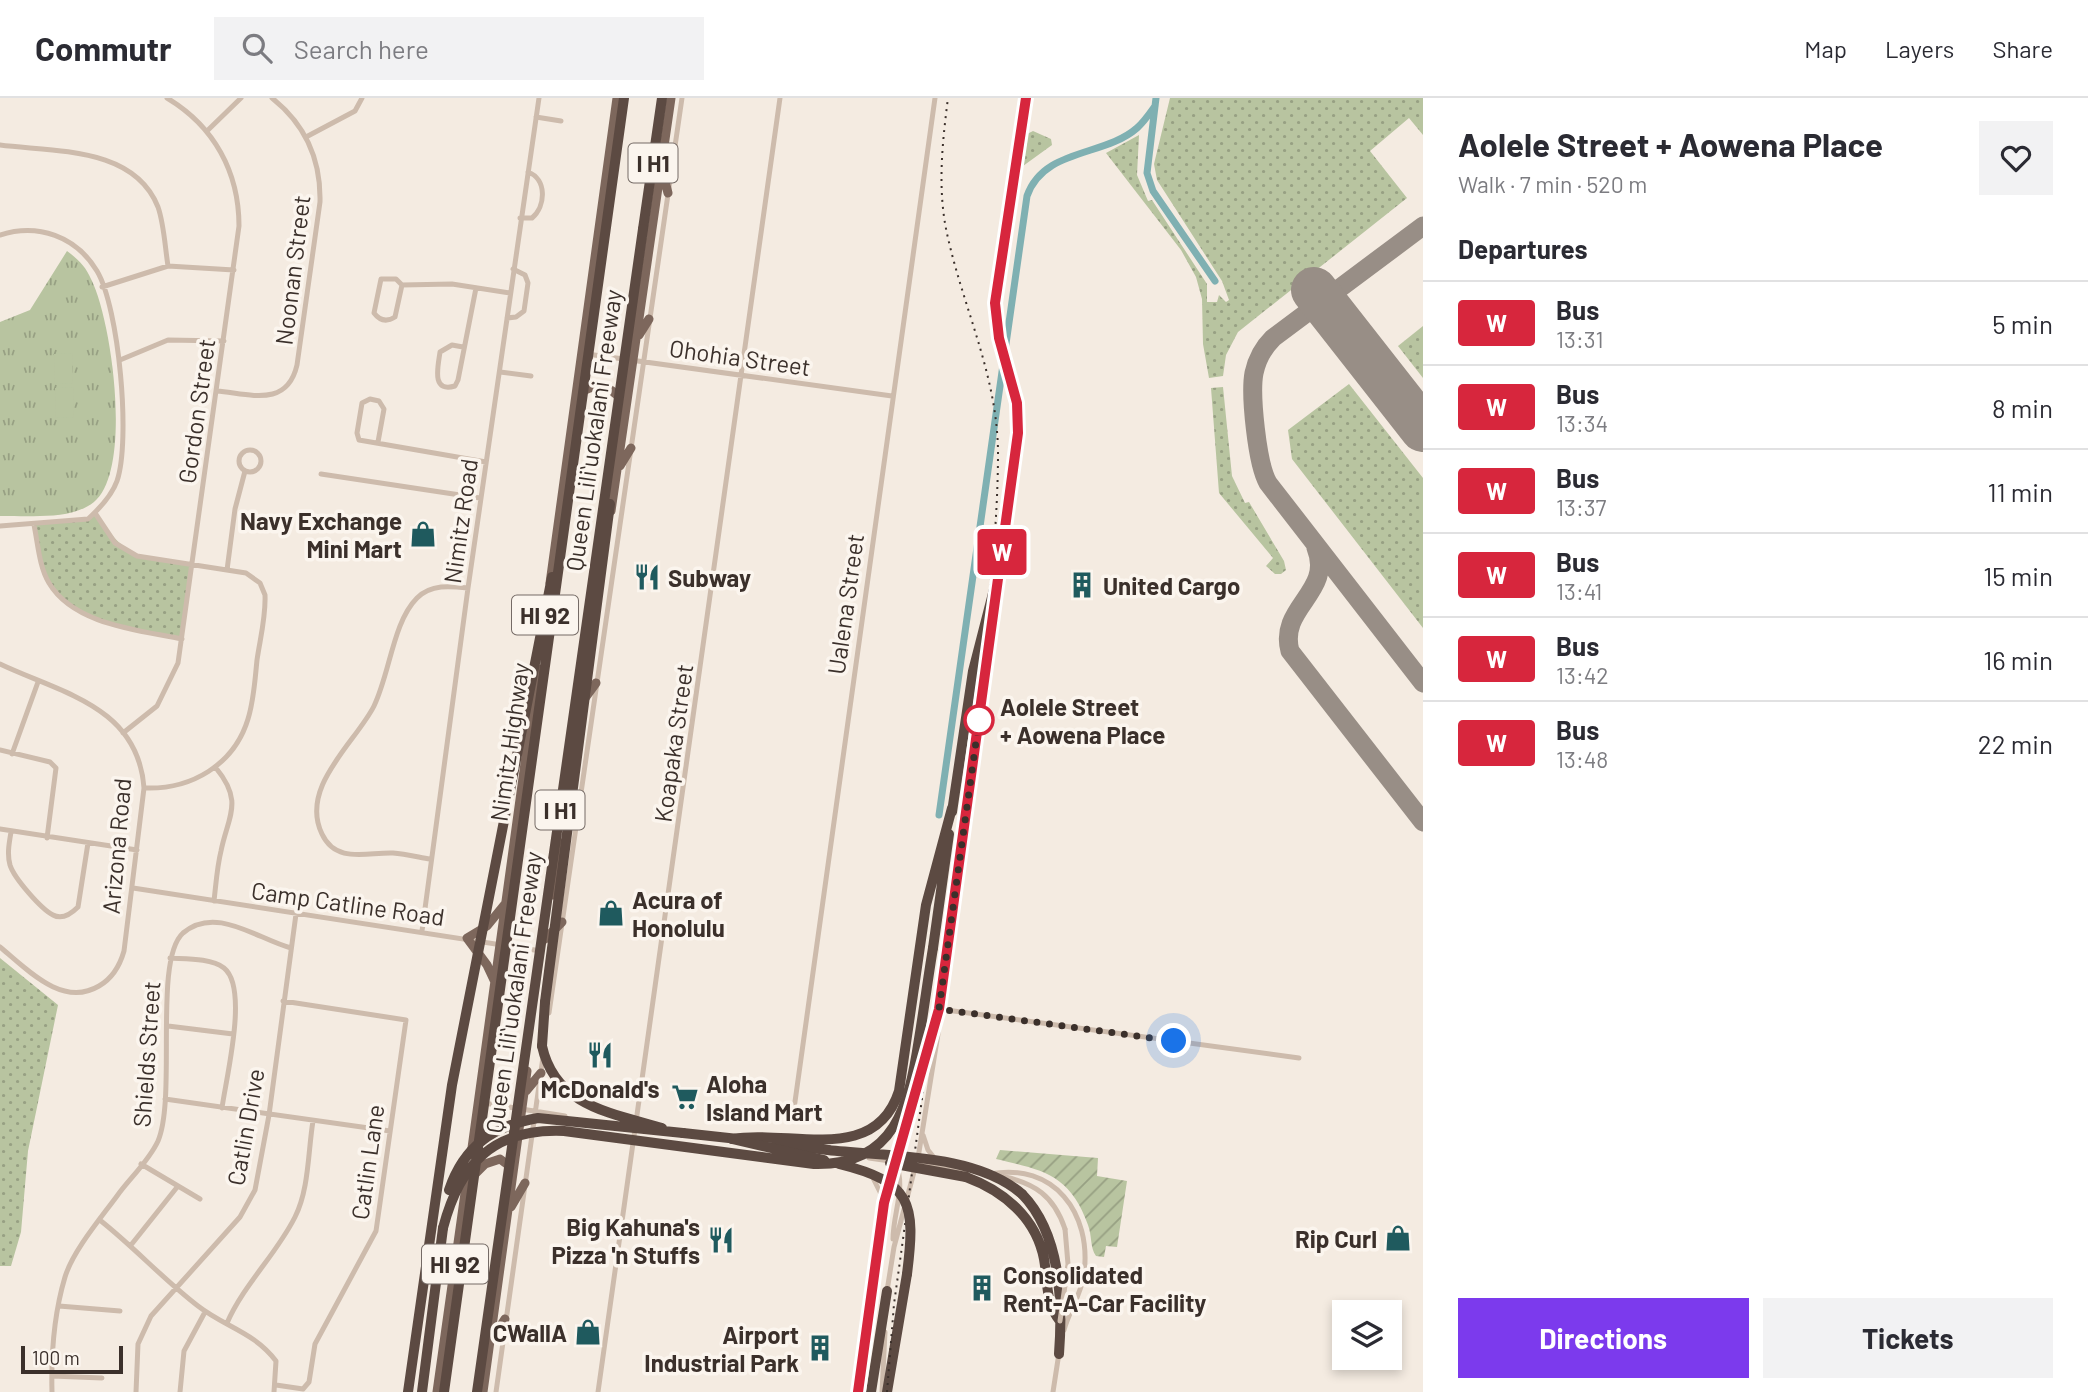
<!DOCTYPE html>
<meta charset="utf-8">
<style>
body{margin:0;font-family:Barlow,sans-serif;background:#f2f2f3;color:#2b2b33;height:100vh;display:flex;flex-direction:column;font-size:26px;white-space:nowrap}
*{box-sizing:border-box;margin:0}
p{font-size:23px;color:#7c7c81}
.icon{flex:none;width:38px;height:38px;fill:none;stroke:currentColor;stroke-width:2;stroke-linecap:round;stroke-linejoin:round}
.map{position:relative;flex:1;overflow:hidden}
.drawer{display:flex;flex-direction:column;background:#fff;width:665px}
.drawer>*{flex:none}
.badge{padding:0 14px;border-radius:5px;font-size:24px;line-height:46px}
.controls{position:absolute;left:1332px;top:1202px;display:grid;gap:14px}
.controls a{display:grid;place-items:center;width:70px;height:70px;border-radius:0px;background:#fff;box-shadow:0 4px 10px #0003;font-size:35px}
.scale{position:absolute;left:21px;bottom:18px;width:102px;box-sizing:border-box;padding-left:7px;border:4px solid #3b302b;border-top:0;font-size:19px;line-height:24px;white-space:nowrap;color:#3b302b;-webkit-text-stroke:5px #fbf5ee;paint-order:stroke}
.you{position:absolute;width:35px;height:35px;margin:-18px;border:5px solid #fff;border-radius:50%;background:#1a73e8;box-shadow:0 0 0 10px #1a73e833}
.map>.badge{position:absolute;translate:-50% -50%;box-shadow:0 0 0 4px #fff}
h2{padding:0 35px;font-size:26px;line-height:63px}
.round{display:grid;place-items:center;flex:none;width:74px;height:74px;border-radius:0px;background:#f2f2f3}
.overview{display:flex;align-items:center;justify-content:space-between;height:119px;padding:0 35px}
h1{font-size:33px;font-weight:700;line-height:52px}
.cta{display:flex;gap:14px;margin-top:auto;padding:14px 35px}
.cta a{flex:1;height:80px;border-radius:0px;background:#7c3aed;color:#fff;font-size:28px;font-weight:700;line-height:80px;text-align:center}
.cta a+a{background:#f2f2f3;color:#2b2b33}
ul{padding:0;list-style:none}
li{display:flex;align-items:center;gap:21px;height:84px;padding:0 35px;border-top:2px solid #e1e1e2}
li div{flex:1}
li b{display:block;font-size:26px}
li em{font-style:normal}
li .badge{min-width:77px;font-weight:700;text-align:center}
header{display:flex;align-items:center;gap:42px;box-sizing:border-box;height:98px;padding:0 35px;background:#fff;border-bottom:2px solid #e1e1e2}
header strong{font-size:33px}
nav{display:flex;gap:38px;margin-inline-start:auto;font-size:24px}
.search{width:490px;height:63px;background:#f2f2f3;display:flex;align-items:center;gap:18px;box-sizing:border-box;padding:0 24px;border-radius:0px;color:#7c7c81;font-size:26px}
main{display:flex;flex:1;min-height:0}
.map>svg:first-child{display:block}
.grass{fill:url(#grass-dots)}
.park{fill:url(#park-tufts)}
.garden{fill:url(#garden-furrows)}
.pitch{fill:#b8c4a0}
.lines{fill:none;stroke-linecap:round;stroke-linejoin:round}
.canal{stroke:#7fb0b2;stroke-width:7}
.taxiway{stroke:#988e86;stroke-width:19}
.runway{stroke:#988e86;stroke-width:46}
.minor{stroke:#cdbbac;stroke-width:5}
.primary{stroke:#7d675c;stroke-width:9}
.motorway{stroke:#5c4a42;stroke-width:10}
.rail{stroke:#3b302b;stroke-width:2;stroke-dasharray:2 5;stroke-linecap:butt}
.minor-bridge{stroke:#cdbbac;stroke-width:5}
.motorway-bridge{stroke:#5c4a42;stroke-width:10}
.line-casing{stroke:#fff;stroke-width:16}
.line{stroke:#d7263d;stroke-width:10}
.walk{stroke:#3b302b;stroke-width:7;stroke-dasharray:0 12.6}
.stop-dot{fill:#fff;stroke:#d7263d;stroke-width:3.5}
.labels{text-anchor:middle;dominant-baseline:central;stroke-width:7;stroke-linejoin:round;paint-order:stroke}
.shield{fill:#fbf5ee;stroke:#756b66;stroke-width:2}
.shield-label{font-size:23px;font-weight:bold;fill:#3b302b}
.street-label{font-size:24px;fill:#3b302b;stroke:#fbf5ee}
.poi-label{font-size:24px;font-weight:bold;fill:#3b302b;stroke:#fbf5ee;text-anchor:end}
.stop-label{font-size:24px;font-weight:bold;fill:#3b302b;stroke:#fbf5ee;text-anchor:start}
</style>
<header>
<strong>Commutr</strong>
<div class="search"><svg class="icon" aria-label="search" viewBox="0 0 24 24"><circle cx="10" cy="10" r="6"/><path d="M15 15l6 6"/></svg>Search here</div>
<nav><a>Map</a><a>Layers</a><a>Share</a></nav>
</header>
<main>
<div class="map">
<svg width="1423" height="1294" viewBox="0 0 1423 1294">
<defs>
<pattern id="grass-dots" width="8" height="8" patternUnits="userSpaceOnUse" patternTransform="scale(1.75)"><rect width="8" height="8" fill="#b8c4a0"/><path d="M2 2h.1M6 6h.1" fill="none" stroke="#97a083" stroke-width="1.8" stroke-linecap="round"/></pattern>
<pattern id="park-tufts" width="24" height="20" patternUnits="userSpaceOnUse" patternTransform="scale(1.75)"><rect width="24" height="20" fill="#b8c4a0"/><path d="M3 7l-1-3M5 7V3M7 7l1-3M15 17l-1-3M17 17v-4M19 17l1-3" fill="none" stroke="#97a083"/></pattern>
<pattern id="garden-furrows" width="10" height="10" patternUnits="userSpaceOnUse" patternTransform="scale(1.75)"><rect width="10" height="10" fill="#b8c4a0"/><path d="M-1 1l2-2M0 10L10 0M9 11l2-2" fill="none" stroke="#97a083"/></pattern>
</defs>
<rect width="100%" height="100%" fill="#f4ebe1"/>
<path class="grass" d="M1170 0H1423V37L1409 20 1370 53 1407 100 1238 234 1226 257 1223 278 1209 280 1203 246 1202 201 1196 179 1181 152 1106 55 1139 37 1137 77 1148 103 1152 102 1207 186V204H1217L1219 197 1226 204 1229 202 1222 183 1157 82 1154 66Z
M1033 33 1051 41 1052 47 1023 68 1027 36Z
M1423 228V280L1398 248Z
M1349 286 1423 380V530L1292 361 1288 332Z
M1223 289 1232 378 1245 405 1249 404 1284 463 1286 472 1281 476H1275L1266 468 1273 460 1219 395 1211 290Z
M95 415C130 464 136 458 193 466L182 541C138 532 76 526 49 485 39 469 38 446 34 427L88 421Z
M0 860 58 907 28 1053 21 1134 11 1168H0Z"/>
<path class="park" d="M67 153C78 161 86 169 91 181 112 222 133 372 94 404 70 423 29 417 0 418V224L30 212Z"/>
<path class="garden" d="M1000 1052 1098 1060 1097 1078 1127 1083 1117 1149 1106 1148 1104 1159 1096 1158C1090 1150 1092 1137 1088 1127 1070 1076 1043 1072 996 1061Z"/>
<path class="pitch" d="M72 255 73 285 55 286 54 256Z
M73 289 74 319 56 320 55 290Z"/>
<g class="lines">
<path class="canal" d="M1156 0 1147 75 1153 93 1215 183
M939 717 1027 98C1044 50 1104 59 1137 30 1144 24 1150 15 1155 8"/>
<path class="taxiway" d="M1423 128 1273 240C1263 250 1257 261 1254 275 1250 296 1257 366 1268 385L1423 585
M1316 450C1334 494 1278 509 1290 553L1423 724"/>
<path class="runway" d="M1314 192 1423 331"/>
<path class="minor" d="M536 19 561 23
M207 33 241 0
M306 39 355 13 362 0
M0 47C53 54 134 48 158 109 164 126 165 149 168 168
M520 120H532C546 108 547 81 528 74
M0 137C38 125 76 138 97 173 119 210 131 342 117 383 112 397 99 411 88 421L0 428
M402 187 396 181H381L374 215C380 223 387 224 395 219L402 187 452 186 510 195
M102 189 168 168 234 172
M507 220 516 219 524 213 528 185 525 177 513 171
M463 249 452 247 440 254C438 269 431 295 455 288L458 282 476 190
M587 256 892 298
M120 262 168 242 224 243
M500 274 531 278
M217 293C250 296 287 310 297 267L320 104C321 62 306 27 272 0
M378 344 384 311 379 303 370 301 362 305 357 335 359 342 486 364
M239 363a11 11 0 1 1 22 0a11 11 0 1 1-22 0Z
M321 376 480 400
M95 415 115 445 137 458 246 475 260 485 265 497C266 519 260 541 257 562 255 581 254 602 248 621 234 667 191 692 144 690
M34 427C38 446 39 468 49 485 74 527 139 532 182 541
M1000 468 1019 321 997 231 995 205 1026 0
M227 472 235 411 245 373
M0 566C61 595 138 608 144 690L124 853C120 867 113 880 99 888 62 910 27 871 0 849
M123 635 157 608 178 565 239 128C239 74 214 28 167 0
M0 652 50 664 56 670 47 740
M12 656 38 584
M0 731 137 752
M11 734C9 746 7 756 10 767 14 780 41 811 53 817 62 822 72 815 78 809L88 745
M430 761C418 759 405 756 393 755 367 754 336 766 322 736 299 689 356 644 374 608 390 575 393 524 417 500 431 486 450 488 468 490
M133 790 541 853
M214 803C216 786 217 769 221 753 228 718 244 704 216 670
M422 833 468 490 539 0
M170 860C185 861 211 860 224 870 249 890 226 980 222 1010
M939 911 1299 960
M549 915 682 0
M168 928 233 936
M165 1001 390 1033
M484 1005 565 1018
M793 1018 935 0
M923 1037 928 1052 936 1062
M869 1060 890 1063
M918 1060 938 936 945 858 995 505
M141 1066 200 1101
M921 1066 963 1072
M990 1076C1054 1064 1092 1115 1084 1176 1082 1195 1069 1213 1064 1232
M1001 1078C1035 1085 1054 1098 1065 1131
M873 1080 884 1102
M101 1123C135 1150 164 1182 198 1208 225 1229 254 1234 276 1263L274 1294
M893 1141C893 1115 906 1090 896 1066
M131 1147 178 1088
M887 1193 894 1149 915 1070
M59 1208 120 1213
M227 1225C244 1186 276 1157 295 1119 309 1092 308 1053 313 1023
M52 1278 102 1280
M276 1287 303 1291 309 1284 315 1246 376 1133 406 922 283 903
M52 1294C51 1256 54 1216 65 1179 73 1153 100 1121 117 1098 129 1081 149 1063 158 1043 177 998 153 862 183 835 216 807 257 841 291 850
M136 1294 138 1246 151 1218 240 1119 255 1092 269 1017 296 816
M180 1294 184 1253 205 1214
M496 1294 543 959
M598 1294 780 0
M858 1294 884 1105 937 914
M882 1294 885 1234
M1053 1294 1059 1255"/>
<path class="primary" d="M663 76 668 95
M639 237 649 221
M580 295C596 284 610 287 621 302
M620 368 631 350
M611 413 671 0
M550 485 617 0
M585 600 596 585
M553 797 561 745
M545 841 562 824
M495 884 487 867 467 840 487 828 505 806
M526 993 541 975
M471 1057 538 571
M473 1078 485 1066 500 1061 512 1070
M511 1109 525 1085
M493 1240 505 1221
M437 1294 468 1074
M483 1294 527 973"/>
<path class="motorway" d="M643 131 662 0
M952 714 973 573 1000 468
M933 850 949 736
M542 948 545 904
M683 1035 738 1041
M732 1041C790 1031 875 1068 899 993L926 807 952 710
M767 1045 828 1052
M966 1079C1004 1093 1036 1120 1044 1161 1048 1183 1045 1205 1060 1223
M1022 1096C1061 1136 1063 1203 1059 1256
M422 1294 443 1130
M871 1294 887 1193
M887 1294 907 1176"/>
<path class="rail" d="M887 1294 894 1206C917 1042 938 878 960 714 976 598 997 477 998 360 999 282 965 215 948 140 937 94 942 47 948 0"/>
<path class="minor-bridge" d="M1060 1223 1068 1166 1065 1131"/>
<path class="motorway-bridge" d="M545 904 610 406
M542 948C555 1008 611 1015 662 1030
M732 1041 824 1062
M828 1052C888 1059 975 1055 1022 1096
M890 1065 966 1079
M839 1066C912 1084 916 1105 907 1176
M449 1092C464 1048 493 1028 538 1020L683 1035
M443 1130C460 1065 494 1030 564 1033L814 1066C896 1068 909 1006 919 941 924 911 928 880 933 850
M408 1294 452 987 552 479
M444 1294 624 0
M477 1294 643 131"/>
</g>
<g class="lines">
<g class="line-casing">
<path id="line" d="M858 1294 884 1105 939 911 1018 335 1017 305 999 240 995 205 1026 0"/>
</g>
<use href="#line" class="line"/>
<path class="walk" d="M979 622 939 911 1174 943"/>
</g>
<defs>
<g id="shop-bare" transform="scale(2.1)"><path d="M-5-2.5h2.3a2.7 3.5 0 0 1 5.4 0H5L5.5 6h-11ZM-1.5-2.5h3a1.5 2.3 0 0 0-3 0Z" fill="#1f5a5e" stroke="#fbf5ee" stroke-width="2.5" paint-order="stroke"/></g>
<g id="restaurant-bare" transform="scale(2.1)"><path d="M-5-6h1v4h1v-4h1v4h1v-4h1v5L-1.5 .5V6h-2V.5L-5-1ZM5-6V6H3V1.5H1.5Q1.5-4 5-6Z" fill="#1f5a5e" stroke="#fbf5ee" stroke-width="2.5" paint-order="stroke"/></g>
<g id="building-bare" transform="scale(2.1)"><path d="M-4-6H4V6H1V3H-1V6H-4ZM-2.5-4.3h1.7v1.8h-1.7ZM.8-4.3h1.7v1.8H.8ZM-2.5-1h1.7V.8h-1.7ZM.8-1h1.7V.8H.8Z" fill="#1f5a5e" stroke="#fbf5ee" stroke-width="2.5" paint-order="stroke"/></g>
<g id="supermarket-bare" transform="scale(2.1)"><path d="M-6-5.5h2.5l.6 2H6L4.5 2H-2.5L-4.4-4H-6ZM-1.5 3.2a1.3 1.3 0 1 0 .1 0ZM3 3.2a1.3 1.3 0 1 0 .1 0Z" fill="#1f5a5e" stroke="#fbf5ee" stroke-width="2.5" paint-order="stroke"/></g>
</defs>
<g fill-rule="evenodd">
<use href="#shop-bare" x="423" y="436"/>
<use href="#restaurant-bare" x="647" y="479"/>
<use href="#building-bare" x="1082" y="487"/>
<use href="#shop-bare" x="611" y="815"/>
<use href="#restaurant-bare" x="600" y="957"/>
<use href="#supermarket-bare" x="685" y="999"/>
<use href="#shop-bare" x="1398" y="1140"/>
<use href="#restaurant-bare" x="721" y="1142"/>
<use href="#building-bare" x="982" y="1190"/>
<use href="#shop-bare" x="588" y="1234"/>
<use href="#building-bare" x="820" y="1250"/>
</g>
<circle class="stop-dot" cx="979" cy="622" r="14"/>
<g class="labels">
<g class="shield">
<rect x="628.5" y="45.5" width="49" height="39" rx="5"/>
<rect x="512" y="497.5" width="66" height="39" rx="5"/>
<rect x="535.5" y="692.5" width="49" height="39" rx="5"/>
<rect x="422" y="1146.5" width="66" height="39" rx="5"/>
</g>
<g class="shield-label">
<text x="653" y="65">I H1</text>
<text x="545" y="517">HI 92</text>
<text x="560" y="712">I H1</text>
<text x="455" y="1166">HI 92</text>
</g>
<g class="street-label">
<text transform="translate(292 172) rotate(-83)">Noonan Street</text>
<text transform="translate(740 259) rotate(8)">Ohohia Street</text>
<text transform="translate(196 313) rotate(-82)">Gordon Street</text>
<text transform="translate(593 332) rotate(-82)">Queen Liliʻuokalani Freeway</text>
<text transform="translate(460 423) rotate(-82)">Nimitz Road</text>
<text transform="translate(845 506) rotate(-82)">Ualena Street</text>
<text transform="translate(509 644) rotate(-82)">Nimitz Highway</text>
<text transform="translate(673 645) rotate(-82)">Koapaka Street</text>
<text transform="translate(116 748) rotate(-85)">Arizona Road</text>
<text transform="translate(348 805) rotate(8)">Camp Catline Road</text>
<text transform="translate(513 894) rotate(-82)">Queen Liliʻuokalani Freeway</text>
<text transform="translate(146 956) rotate(-86)">Shields Street</text>
<text transform="translate(245 1029) rotate(-80)">Catlin Drive</text>
<text transform="translate(367 1064) rotate(-82)">Catlin Lane</text>
</g>
<g class="poi-label">
<text x="402" y="422">Navy Exchange<tspan x="402" dy="28">Mini Mart</tspan></text>
<text x="668" y="479" text-anchor="start">Subway</text>
<text x="1103" y="487" text-anchor="start">United Cargo</text>
<text x="632" y="801" text-anchor="start">Acura of<tspan x="632" dy="28">Honolulu</tspan></text>
<text x="706" y="985" text-anchor="start">Aloha<tspan x="706" dy="28">Island Mart</tspan></text>
<text x="600" y="990" text-anchor="middle">McDonald's</text>
<text x="700" y="1128">Big Kahuna's<tspan x="700" dy="28">Pizza 'n Stuffs</tspan></text>
<text x="1377" y="1140">Rip Curl</text>
<text x="1003" y="1176" text-anchor="start">Consolidated<tspan x="1003" dy="28">Rent-A-Car Facility</tspan></text>
<text x="567" y="1234">CWallA</text>
<text x="799" y="1236">Airport<tspan x="799" dy="28">Industrial Park</tspan></text>
</g>
<g class="stop-label">
<text x="1000" y="608">Aolele Street<tspan x="1000" dy="28">+ Aowena Place</tspan></text>
</g>
</g>
</svg>
<div class="controls">
<a><svg class="icon" aria-label="layers" viewBox="0 0 24 24"><path d="M12 4l9 5-9 5-9-5zM3 14l9 5 9-5"/></svg></a>
</div>
<div class="scale">100 m</div>
<div class="you" style="left:1174px;top:943px"></div>
<b class="badge" style="left:1002px;top:454px;background:#d7263d;color:#fff">W</b>
</div>
<section class="drawer">
<div class="overview"><div><h1>Aolele Street + Aowena Place</h1><p>Walk · 7 min · 520 m</p></div><a class="round"><svg class="icon" aria-label="heart" viewBox="0 0 24 24"><path d="M12 20l-8-8c-3-5 5-10 8-4 3-6 11-1 8 4z"/></svg></a></div>
<h2>Departures</h2>
<ul>
<li><span class="badge" style="background:#d7263d;color:#fff">W</span><div><b>Bus</b><p>13:31</p></div><em>5 min</em></li>
<li><span class="badge" style="background:#d7263d;color:#fff">W</span><div><b>Bus</b><p>13:34</p></div><em>8 min</em></li>
<li><span class="badge" style="background:#d7263d;color:#fff">W</span><div><b>Bus</b><p>13:37</p></div><em>11 min</em></li>
<li><span class="badge" style="background:#d7263d;color:#fff">W</span><div><b>Bus</b><p>13:41</p></div><em>15 min</em></li>
<li><span class="badge" style="background:#d7263d;color:#fff">W</span><div><b>Bus</b><p>13:42</p></div><em>16 min</em></li>
<li><span class="badge" style="background:#d7263d;color:#fff">W</span><div><b>Bus</b><p>13:48</p></div><em>22 min</em></li>
</ul>
<div class="cta"><a>Directions</a><a>Tickets</a></div>
</section>
</main>
